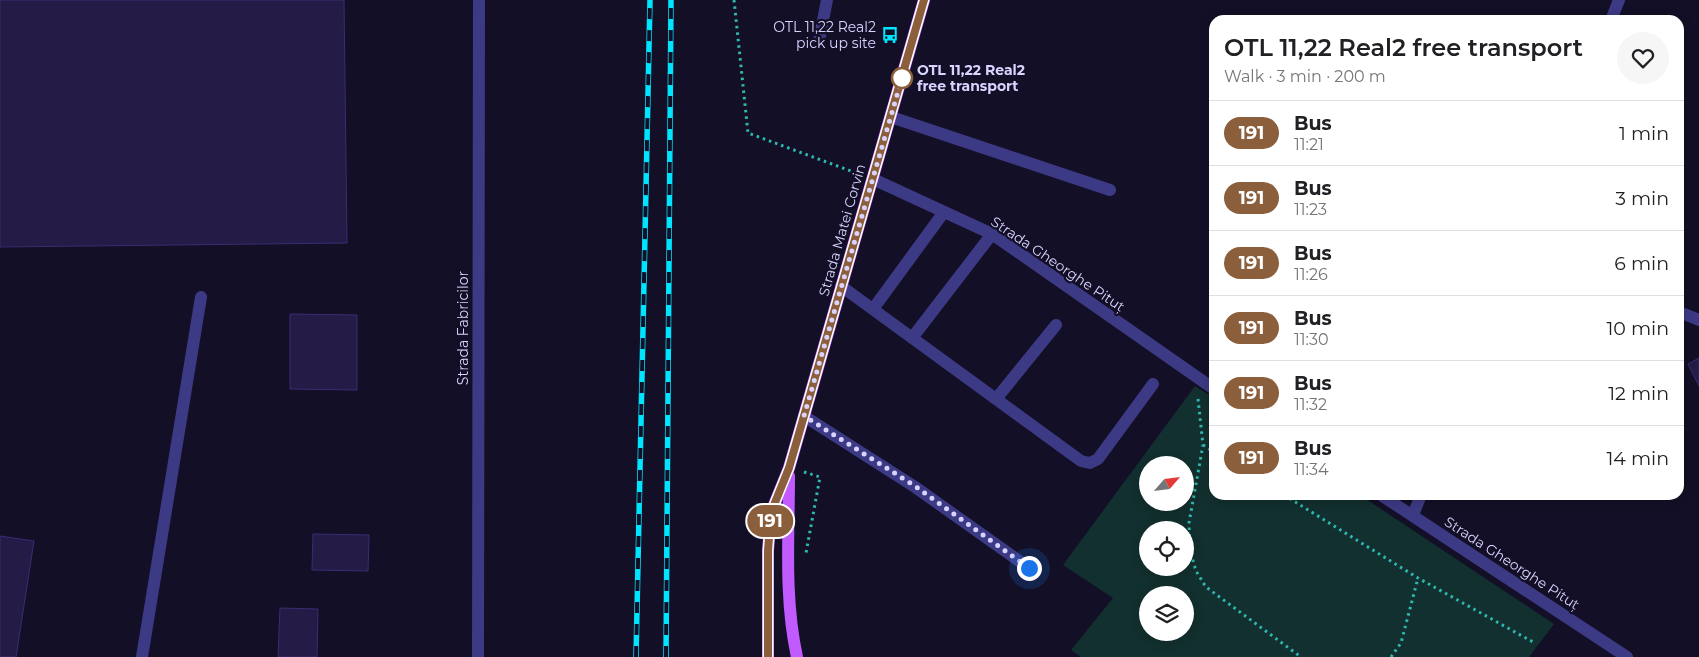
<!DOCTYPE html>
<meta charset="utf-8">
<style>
body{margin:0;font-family:Montserrat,sans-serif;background:#f6f6f6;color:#202124;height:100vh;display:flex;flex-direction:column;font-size:19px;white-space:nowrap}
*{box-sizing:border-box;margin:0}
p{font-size:16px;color:#757577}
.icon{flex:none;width:28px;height:28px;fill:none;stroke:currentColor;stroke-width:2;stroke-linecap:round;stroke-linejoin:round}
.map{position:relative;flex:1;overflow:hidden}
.side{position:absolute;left:1209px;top:15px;width:475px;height:485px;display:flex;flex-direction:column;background:#fff;border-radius:15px;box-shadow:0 2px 12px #0003}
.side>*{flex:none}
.badge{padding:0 10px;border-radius:16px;font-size:18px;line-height:32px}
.needle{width:32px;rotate:62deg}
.controls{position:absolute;left:1139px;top:456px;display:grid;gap:10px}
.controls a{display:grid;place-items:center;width:55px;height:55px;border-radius:50%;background:#fff;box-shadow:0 2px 12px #0003;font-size:25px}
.you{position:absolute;width:25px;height:25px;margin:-12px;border:4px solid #fff;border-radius:50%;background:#1a73e8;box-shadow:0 0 0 8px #1a73e833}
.map>.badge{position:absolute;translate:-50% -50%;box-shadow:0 0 0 2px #fff}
.round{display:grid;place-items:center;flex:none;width:52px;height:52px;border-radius:26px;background:#f6f6f6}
.overview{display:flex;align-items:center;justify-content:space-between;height:85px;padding:0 15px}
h1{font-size:24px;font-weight:600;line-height:38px}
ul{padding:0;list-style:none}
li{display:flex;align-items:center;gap:15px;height:65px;padding:0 15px;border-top:1px solid #e0e0e0}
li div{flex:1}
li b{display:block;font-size:19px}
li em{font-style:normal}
li .badge{min-width:55px;font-weight:700;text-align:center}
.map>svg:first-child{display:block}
.green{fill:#12302f;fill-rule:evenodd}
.building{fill:#241b47;stroke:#3b2d73}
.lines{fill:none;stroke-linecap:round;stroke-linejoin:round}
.path{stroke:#2fb8b0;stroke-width:3;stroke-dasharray:2.5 4;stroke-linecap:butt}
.minor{stroke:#3d3a85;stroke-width:12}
.major{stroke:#c25bff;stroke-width:12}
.rail-casing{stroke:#00e5ff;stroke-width:5.5}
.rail{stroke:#130f26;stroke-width:4;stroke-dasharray:11;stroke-linecap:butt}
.line-casing{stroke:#fff;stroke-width:11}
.line{stroke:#8b5e3c;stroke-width:8}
.walk{stroke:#d9d4ff;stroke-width:5;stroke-dasharray:0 9}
.stop-dot{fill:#fff;stroke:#8b5e3c;stroke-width:2.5}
.labels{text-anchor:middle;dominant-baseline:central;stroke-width:4.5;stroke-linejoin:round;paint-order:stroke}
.poi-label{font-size:14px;fill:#d9d4ff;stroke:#130f26;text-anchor:end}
.stop-label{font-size:14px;font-weight:bold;fill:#d9d4ff;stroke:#130f26;text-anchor:start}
.street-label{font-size:14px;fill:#d9d4ff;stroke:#130f26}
</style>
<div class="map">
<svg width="1699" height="657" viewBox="0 0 1699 657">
<rect width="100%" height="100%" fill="#130f26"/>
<path class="green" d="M1195 386 1214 398V495H1360L1554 624 1529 657H1081L1071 650 1113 598 1063 565ZM1148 465H1185V502H1148ZM1148 530H1185V568H1148ZM1148 595H1185V632H1148Z"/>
<path class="building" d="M0 0H344L347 243 0 247Z
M1679 254 1684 255 1679 282Z
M290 314 357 315V390L290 389Z
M1699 358V386L1688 364Z
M1539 495H1553L1552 499Z
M313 534 369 535 368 571 312 570Z
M0 536 34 541 16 657H0Z
M280 608 318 609 317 657H278Z"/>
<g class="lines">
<path class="path" d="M734 0 748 133 859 174
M1198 399 1203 445 1189 523 1190 550 1196 571 1206 587 1301 657
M1203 445 1214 452
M804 472 820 477 806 553
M1284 495 1418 578 1533 642
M1391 657 1401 643 1418 578"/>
<path class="minor" d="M1611 20 1619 0
M819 41 827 0
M891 117 1110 190
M873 179 992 234 1214 389
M841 286 1081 461 1090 463 1098 459 1153 384
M873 309 944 212
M1679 312 1699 320
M912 338 992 234
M996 399 1056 325
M804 416 915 487 1029 568
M1381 495 1627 657
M1413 515 1421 495
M142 657 201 297
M478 657 479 0"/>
<path class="major" d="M789 476C789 536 784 598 797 657
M768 657V551L770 524 772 510 789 468 924 0"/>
<g class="rail-casing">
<path id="rail" d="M636 657 650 0
M666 657 671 0"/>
</g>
<use href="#rail" class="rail"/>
</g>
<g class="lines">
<g class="line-casing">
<path id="line" d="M768 657V551L770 524 772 510 789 468 924 0"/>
</g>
<use href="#line" class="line"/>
<path class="walk" d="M902 78 804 416 915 486 1029 568"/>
</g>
<defs>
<g id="bus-bare" transform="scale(1.35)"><path d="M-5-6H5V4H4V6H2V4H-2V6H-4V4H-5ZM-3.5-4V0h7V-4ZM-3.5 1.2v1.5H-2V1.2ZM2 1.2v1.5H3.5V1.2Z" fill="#00e5ff" stroke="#130f26" stroke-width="2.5" paint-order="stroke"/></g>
</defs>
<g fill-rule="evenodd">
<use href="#bus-bare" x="890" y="35"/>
</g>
<circle class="stop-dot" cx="902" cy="78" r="10"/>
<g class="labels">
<g class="poi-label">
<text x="876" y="27">OTL 11,22 Real2<tspan x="876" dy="16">pick up site</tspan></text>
</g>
<g class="stop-label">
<text x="917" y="70">OTL 11,22 Real2<tspan x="917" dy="16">free transport</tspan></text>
</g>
<g class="street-label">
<text transform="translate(842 230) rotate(-74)">Strada Matei Corvin</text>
<text transform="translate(1058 264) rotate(34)">Strada Gheorghe Pituț</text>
<text transform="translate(463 328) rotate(-90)">Strada Fabricilor</text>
<text transform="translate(1512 563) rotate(33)">Strada Gheorghe Pituț</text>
</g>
</g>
</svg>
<div class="controls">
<a><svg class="needle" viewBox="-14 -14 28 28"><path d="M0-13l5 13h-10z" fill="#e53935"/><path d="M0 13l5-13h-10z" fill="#757577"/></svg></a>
<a><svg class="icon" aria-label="locate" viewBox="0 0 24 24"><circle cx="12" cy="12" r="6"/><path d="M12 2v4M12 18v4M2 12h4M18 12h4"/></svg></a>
<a><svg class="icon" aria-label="layers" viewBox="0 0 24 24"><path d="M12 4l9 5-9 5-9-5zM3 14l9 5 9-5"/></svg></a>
</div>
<div class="you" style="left:1029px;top:568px"></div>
<b class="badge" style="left:770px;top:521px;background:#8b5e3c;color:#fff">191</b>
<section class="side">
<div class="overview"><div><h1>OTL 11,22 Real2 free transport</h1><p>Walk · 3 min · 200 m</p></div><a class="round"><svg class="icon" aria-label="heart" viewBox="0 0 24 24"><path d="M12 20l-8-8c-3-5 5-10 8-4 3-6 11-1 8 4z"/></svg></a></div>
<ul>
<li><span class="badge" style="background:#8b5e3c;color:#fff">191</span><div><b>Bus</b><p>11:21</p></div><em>1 min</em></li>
<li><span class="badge" style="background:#8b5e3c;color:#fff">191</span><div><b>Bus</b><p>11:23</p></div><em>3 min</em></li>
<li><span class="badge" style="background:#8b5e3c;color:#fff">191</span><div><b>Bus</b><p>11:26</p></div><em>6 min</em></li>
<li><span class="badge" style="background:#8b5e3c;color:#fff">191</span><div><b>Bus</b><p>11:30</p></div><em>10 min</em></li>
<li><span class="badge" style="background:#8b5e3c;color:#fff">191</span><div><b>Bus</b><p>11:32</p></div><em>12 min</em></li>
<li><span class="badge" style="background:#8b5e3c;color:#fff">191</span><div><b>Bus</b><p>11:34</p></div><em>14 min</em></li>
</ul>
</section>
</div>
